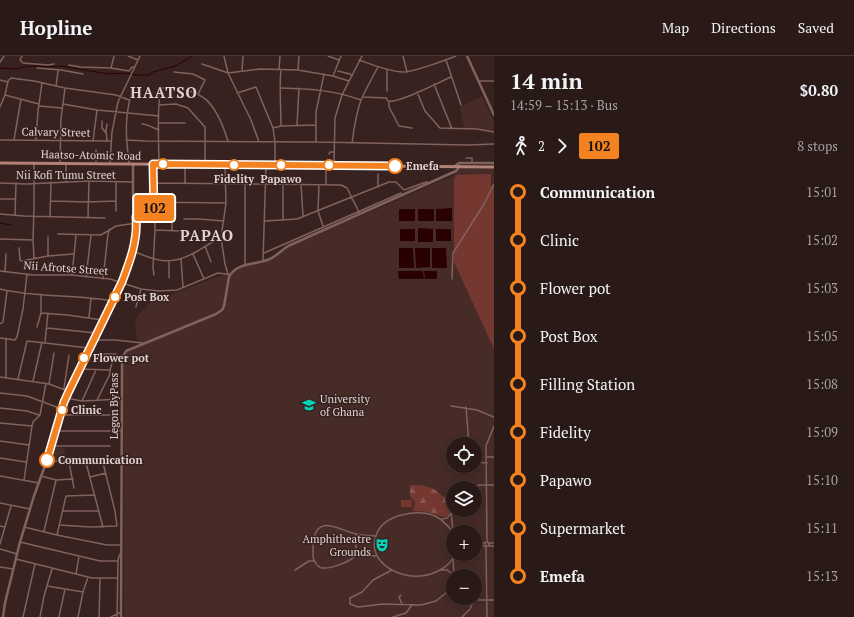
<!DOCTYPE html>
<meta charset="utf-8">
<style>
body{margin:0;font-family:"PT Serif",serif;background:#352725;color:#f1f3f6;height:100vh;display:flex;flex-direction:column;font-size:15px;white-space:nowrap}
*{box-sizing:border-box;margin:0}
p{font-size:13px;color:#a5a1a2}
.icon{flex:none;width:22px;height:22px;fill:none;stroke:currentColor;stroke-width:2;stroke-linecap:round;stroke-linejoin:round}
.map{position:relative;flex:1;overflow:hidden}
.details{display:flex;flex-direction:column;background:#291a18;width:360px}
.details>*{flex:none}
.badge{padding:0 8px;border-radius:3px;font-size:14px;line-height:26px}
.tools{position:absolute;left:446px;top:381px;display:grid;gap:8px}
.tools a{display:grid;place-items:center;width:36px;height:36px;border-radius:50%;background:#291a18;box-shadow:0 2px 10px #0003,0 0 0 1px #453837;font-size:20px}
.map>.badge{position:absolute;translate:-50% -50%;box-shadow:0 0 0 2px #fff}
.legs{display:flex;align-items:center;gap:6px;height:44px;padding:0 16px;font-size:13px}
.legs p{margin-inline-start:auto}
.head{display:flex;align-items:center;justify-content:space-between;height:68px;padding:0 16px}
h1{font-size:22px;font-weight:700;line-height:30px}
ul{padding:0 16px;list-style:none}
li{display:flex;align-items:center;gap:14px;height:48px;font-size:15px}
li i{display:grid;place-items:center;width:6px;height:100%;margin:0 5px;background:currentColor}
li i::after{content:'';width:10px;height:10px;margin:-5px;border:3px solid;border-radius:50%;background:#291a18}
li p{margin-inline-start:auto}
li:first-child i{background:linear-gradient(#0000 50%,currentColor 0)}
li:last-child i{background:linear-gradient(currentColor 50%,#0000 0)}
header{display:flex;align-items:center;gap:24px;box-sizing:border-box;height:56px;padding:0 20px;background:#291a18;border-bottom:1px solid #453837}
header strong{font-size:19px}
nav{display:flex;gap:22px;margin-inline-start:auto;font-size:14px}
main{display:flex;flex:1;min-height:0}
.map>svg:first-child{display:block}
.built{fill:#462b27;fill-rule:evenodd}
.forest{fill:url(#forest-firs)}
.park{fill:#753831}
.water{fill:#2b0001}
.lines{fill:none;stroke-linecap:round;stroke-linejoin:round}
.stream{stroke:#2b0001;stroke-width:1}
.minor{stroke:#81625d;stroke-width:1.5}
.tertiary{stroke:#81625d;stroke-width:2.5}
.secondary{stroke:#b2817a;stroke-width:3}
.line-1-casing{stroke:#fff;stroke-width:9}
.line-1{stroke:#f58220;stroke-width:6}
.stop-1-dot{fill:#fff;stroke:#f58220;stroke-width:2}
.labels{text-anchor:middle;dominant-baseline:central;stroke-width:3;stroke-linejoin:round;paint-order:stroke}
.street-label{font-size:11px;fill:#e0d2d0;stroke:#372220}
.stop-label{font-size:11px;font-weight:bold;fill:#e0d2d0;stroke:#372220;text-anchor:start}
.poi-label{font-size:11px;fill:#e0d2d0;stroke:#372220;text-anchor:start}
.district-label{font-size:15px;font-weight:bold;letter-spacing:1px;fill:#e0d2d0;stroke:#372220}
</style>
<header>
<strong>Hopline</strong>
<nav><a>Map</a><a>Directions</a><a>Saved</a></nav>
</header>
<main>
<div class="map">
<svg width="494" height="561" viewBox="0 0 494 561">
<defs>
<pattern id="forest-firs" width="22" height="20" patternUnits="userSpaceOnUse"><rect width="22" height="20" fill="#753831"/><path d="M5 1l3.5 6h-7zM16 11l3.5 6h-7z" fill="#88544e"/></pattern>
</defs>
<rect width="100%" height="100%" fill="#372220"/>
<path class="built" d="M482 40 494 65V82L492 75 478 72H464L460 51Z
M461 112H494V561H124L123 301 127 296 139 290 135 271 136 262 140 257 156 241 172 238 249 209 272 204 288 190 382 151 440 125 452 121ZM453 388H475V410H453ZM453 432H475V454H453ZM453 476H475V498H453ZM453 520H475V542H453Z
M53 391 65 392 64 404 49 403Z"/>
<path class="forest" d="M410 429H421L434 433 441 439 453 445C449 469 443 459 426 456 422 455 417 455 413 455L415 446 410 440Z"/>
<path class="park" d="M491 118V130H494V293L454 206V124L456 119Z
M401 444H404L405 446V444H412V451H401Z"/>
<path class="water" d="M452 152V165H436V153Z
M399 153H415V165H399Z
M418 153H434V165H418Z
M418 172 433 173V186H418Z
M400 173H415V185H400Z
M436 173H451V185H436Z
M399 192H413L414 212H399Z
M415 192H430V211L416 212Z
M432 192H446L447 212H432Z
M398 215H411V223H399Z
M411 215H423L424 223H411Z
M424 215H437V223H425Z"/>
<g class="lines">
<path class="stream" d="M0 12 17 13 23 11 37 10 46 11 60 10 109 18 126 17 135 19H149L153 16 176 10 192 0
M0 167 11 169"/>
<path class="minor" d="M22 0 20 4 23 7 48 9 54 8
M128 0 138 4
M224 0 228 17 251 64 259 86
M328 0 339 4
M403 0 407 16
M359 4C373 9 387 15 402 16 411 17 446 4 456 0
M446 4 461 49
M0 6 4 0
M202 8 228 17 260 13 298 14 333 20 349 25
M69 9 80 11 111 12 114 0
M37 12 61 14 83 18
M111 12 129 15 132 11H135
M279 13 280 0
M298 14 299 0
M242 15 243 0
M338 15 350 18 352 20
M174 16 193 18 205 24 198 38
M333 20 341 0
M0 24 8 26
M478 25H494
M434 28 452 73
M56 30 58 15
M281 32C311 33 333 34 361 44
M387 35V13
M417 36 425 55 440 72 477 73 494 76
M237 37 256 31 273 72 275 86V109
M5 39 39 48
M363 41 386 42 388 45C398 48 439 26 451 21
M389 46V51L399 70 412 72
M63 48 97 54 159 60
M159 49 176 48 188 52 205 71V108
M39 50 62 52
M0 51 5 39 8 25 11 22 34 25 65 32 116 39 129 44
M102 65V72L106 77
M159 67H185
M107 68 106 74 107 85
M142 68C148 68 152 72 159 74
M297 69 299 32
M281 70C281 51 279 32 281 14
M273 72 281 70 316 69
M36 83 38 55 42 27
M0 84 111 85
M14 84 21 43
M126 84 146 85 316 86 468 89 494 88
M93 85 97 54
M316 86V56L324 18
M352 87C354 72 356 58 361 44 366 33 372 22 378 11
M329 98 330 96H334
M466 102H472V107
M96 106V94
M34 107V152L33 184 34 202
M110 107 112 76 118 46 140 0
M60 108 61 63 65 32
M129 108C126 81 124 62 132 35
M153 108 155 174 153 212 154 219
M159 108C159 95 156 40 162 32 204 31 216 47 228 85
M225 109 226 147 221 182 225 208 229 221
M334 109 335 62 342 39 362 0
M326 110V128
M66 126V108
M116 126V155
M0 127 27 128 89 125 132 126
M153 127 341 129 347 132 360 158
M185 127V108
M283 128V164
M301 128 303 160
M319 129 318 155 323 170
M378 131V118
M0 143H15
M51 145 88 146 116 145
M154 146 226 147
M0 158 24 160 105 162
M15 159 16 127
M50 160 51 126
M88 161 89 125
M136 161 154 157
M184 163H198L224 165
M265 165 297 163 389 126H396L404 134 426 126 429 127
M155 174 181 175
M172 175V146
M58 178 101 179 116 170 137 167
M0 183 33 184
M205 190 211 206
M19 192 20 204 22 205 48 200 73 198
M133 195C156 205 170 210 194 197 203 192 211 186 221 182
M264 197 401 137
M193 198 204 223
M48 200V181
M181 203 183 231
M169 205V222
M263 205 266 109
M245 209V129
M0 215 34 219H71L110 223 141 233 159 235 177 234 218 217 227 218
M5 216 6 198
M72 219 76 179
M86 221 91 179
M103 223 108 178 110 173
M452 223 453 197 484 148 494 128
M0 233C37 242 75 238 113 245
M136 251 141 233
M41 257 68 259 102 264
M89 261 91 242
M0 268 3 266 7 235
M37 271 41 257V239
M47 272 96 277
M0 282 15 284 17 281 23 253 27 218
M93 284H115L143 287
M45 286 48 257
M86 298H116
M79 313 110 314 112 307
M0 321 49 328 68 335
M6 322V282
M18 323 27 285 89 292
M33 325 42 286
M49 328 54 297
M64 332 69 299
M0 337 27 340 62 353
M66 342 82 345 122 343
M97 344 110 318V314
M82 345 96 314
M451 350 477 354 494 361
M466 351 469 388
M0 352 27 355 39 359
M60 359H110
M0 367 32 370
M56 375H122
M0 385 29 389
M52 390H110
M486 401H494
M0 402 26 406
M47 405 121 407
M69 406 74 432
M475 406 487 407
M86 407 103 471
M0 420 39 427
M41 420 56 424 73 423
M90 421 106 417
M24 424 32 370 33 366 40 359 46 327
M468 432 480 429H494
M0 447 30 453
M63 455H99
M442 463 447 462 451 457
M60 469 90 471 117 470 115 455 103 407
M0 470 5 471
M24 471 57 479 66 440 95 439
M44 475 56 424
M453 475 451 456 453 450
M453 476C448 470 442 463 435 460 418 453 385 458 377 477 365 504 396 522 420 520 434 519 450 511 455 498
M57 479 107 489H120
M376 480C370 479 363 480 357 478 346 477 324 461 316 476 312 483 313 494 313 501 314 506 318 512 323 512 331 513 352 505 356 499L377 500
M485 488a2 2 0 1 1 4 0a2 2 0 1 1-4 0Z
M20 486 100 505H118
M487 486 486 390 494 370
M475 487H485
M488 487H494
M0 488 11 450
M475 490H485
M488 490H494
M486 491 487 561
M0 493 17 498
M356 499V479
M453 502 454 520
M16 503 92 522H117
M0 511 13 513
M295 514 309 505H314
M392 514 373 524 362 536 350 542V548L358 551 383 548 421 549 436 545 453 531
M440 514H447L453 518
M76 518 79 500
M47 530 83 536
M401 539 399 541 402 548
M470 542 474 544H494
M23 561 35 508
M40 561 44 540 52 513
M59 561 65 533
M78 561 83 536 88 521
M99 561 100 523
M111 561 121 556
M117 561 118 505 119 500 120 498
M393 561 406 557 412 549
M462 561 470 553 474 544"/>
<path class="tertiary" d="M467 0 494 59
M455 110 459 107H494
M3 561 5 547 20 486 34 440 52 390 64 347 86 298 122 226 133 195 137 171 133 138V108
M121 561 122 317V302L126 295 216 258 222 254 224 250 229 221C236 206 257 209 270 203 276 200 282 194 288 190L447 119 456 115 460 110"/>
<path class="secondary" d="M0 107 494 111"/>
</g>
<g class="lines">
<g class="line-1-casing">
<path id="line-1" d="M47 404 64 346 69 335 122 226C130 205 138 184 136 161L154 157 153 108 395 110"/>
</g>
<use href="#line-1" class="line-1"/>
</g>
<defs>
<g id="university-bare" transform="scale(1.08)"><path d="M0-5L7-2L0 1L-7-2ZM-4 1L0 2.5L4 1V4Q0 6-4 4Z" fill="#00d5b7" stroke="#372220" stroke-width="2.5" paint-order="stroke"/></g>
<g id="theatre-bare" transform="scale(1.08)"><path d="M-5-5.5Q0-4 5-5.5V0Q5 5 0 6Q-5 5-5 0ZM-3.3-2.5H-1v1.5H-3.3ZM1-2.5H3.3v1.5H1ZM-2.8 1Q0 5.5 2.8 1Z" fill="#00d5b7" stroke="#372220" stroke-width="2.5" paint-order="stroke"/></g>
</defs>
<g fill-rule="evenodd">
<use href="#university-bare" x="309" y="349"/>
<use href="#theatre-bare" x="382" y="489"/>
</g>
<g class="stop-1-dot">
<circle cx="163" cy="108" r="5"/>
<circle cx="234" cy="109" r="5"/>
<circle cx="281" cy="109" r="5"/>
<circle cx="329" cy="109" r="5"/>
<circle cx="395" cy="110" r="7"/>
<circle cx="115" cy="241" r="5"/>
<circle cx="84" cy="302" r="5"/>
<circle cx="62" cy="354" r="5"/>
<circle cx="47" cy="404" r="7"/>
</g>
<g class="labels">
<g class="street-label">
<text transform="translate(56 76) rotate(1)">Calvary Street</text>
<text transform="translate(91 99) rotate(1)">Haatso-Atomic Road</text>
<text x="66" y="119">Nii Kofi Tumu Street</text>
<text transform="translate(66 212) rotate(4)">Nii Afrotse Street</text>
<text transform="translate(114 350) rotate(-90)">Legon ByPass</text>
</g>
<g class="stop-label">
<text x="406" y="110">Emefa</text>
<text x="234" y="123" text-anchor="middle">Fidelity</text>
<text x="281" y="123" text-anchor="middle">Papawo</text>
<text x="124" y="241">Post Box</text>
<text x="93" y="302">Flower pot</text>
<text x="71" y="354">Clinic</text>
<text x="58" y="404">Communication</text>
</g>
<g class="poi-label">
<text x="320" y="343">University<tspan x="320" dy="13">of Ghana</tspan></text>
<text x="371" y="483" text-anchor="end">Amphitheatre<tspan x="371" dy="13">Grounds</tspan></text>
</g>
<g class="district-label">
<text x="164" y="36">HAATSO</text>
<text x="207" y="179">PAPAO</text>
</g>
</g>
</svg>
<div class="tools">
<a><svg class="icon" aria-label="locate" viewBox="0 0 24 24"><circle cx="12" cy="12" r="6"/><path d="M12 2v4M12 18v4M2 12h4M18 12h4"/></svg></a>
<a><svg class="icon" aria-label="layers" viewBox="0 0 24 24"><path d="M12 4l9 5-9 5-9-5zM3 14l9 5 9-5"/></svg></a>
<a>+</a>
<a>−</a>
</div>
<b class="badge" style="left:154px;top:152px;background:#f58220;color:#111">102</b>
</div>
<section class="details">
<div class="head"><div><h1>14 min</h1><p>14:59 – 15:13 · Bus</p></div><b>$0.80</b></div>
<div class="legs"><svg class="icon" aria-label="walk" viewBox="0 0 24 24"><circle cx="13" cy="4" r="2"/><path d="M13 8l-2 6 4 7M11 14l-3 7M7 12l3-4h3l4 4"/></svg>2<svg class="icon" aria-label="forward" viewBox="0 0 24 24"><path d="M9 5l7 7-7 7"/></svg><b class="badge" style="background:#f58220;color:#111">102</b><p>8 stops</p></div>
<ul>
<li><i style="color:#f58220"></i><b>Communication</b><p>15:01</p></li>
<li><i style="color:#f58220"></i><span>Clinic</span><p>15:02</p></li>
<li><i style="color:#f58220"></i><span>Flower pot</span><p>15:03</p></li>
<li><i style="color:#f58220"></i><span>Post Box</span><p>15:05</p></li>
<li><i style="color:#f58220"></i><span>Filling Station</span><p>15:08</p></li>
<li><i style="color:#f58220"></i><span>Fidelity</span><p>15:09</p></li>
<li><i style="color:#f58220"></i><span>Papawo</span><p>15:10</p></li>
<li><i style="color:#f58220"></i><span>Supermarket</span><p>15:11</p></li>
<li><i style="color:#f58220"></i><b>Emefa</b><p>15:13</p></li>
</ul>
</section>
</main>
